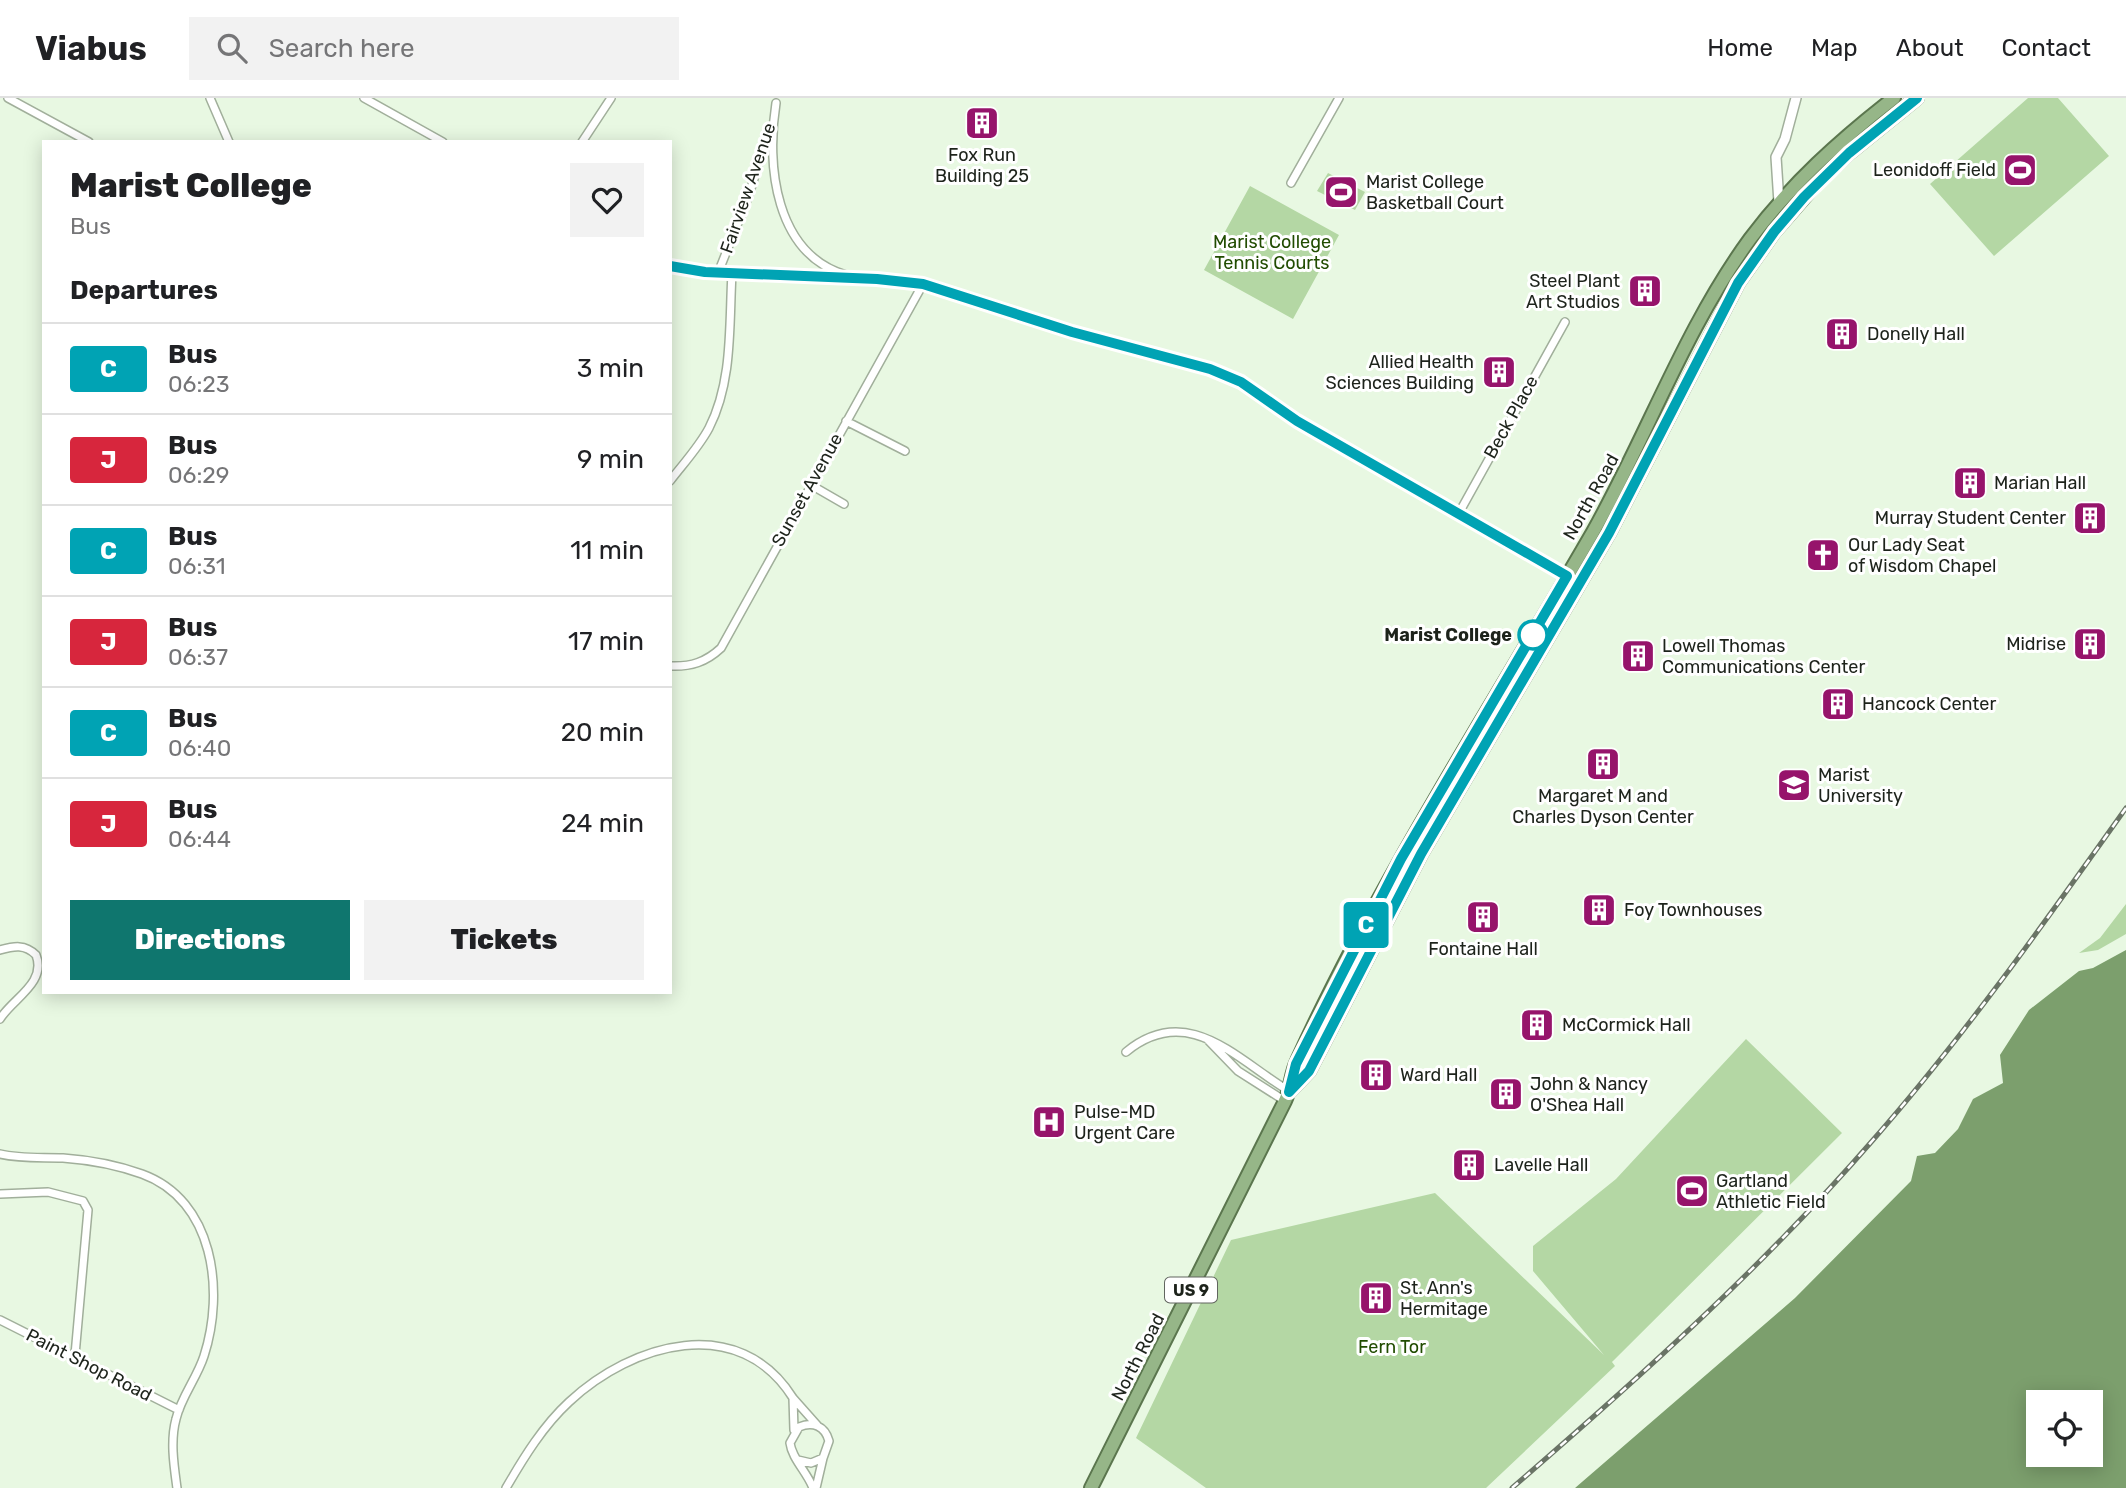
<!DOCTYPE html>
<style>
body{margin:0;font-family:Rubik,sans-serif;background:#f2f2f2;color:#202124;height:100vh;display:flex;flex-direction:column;font-size:26px;white-space:nowrap}
*{box-sizing:border-box;margin:0}
p{font-size:23px;color:#757577}
.icon{flex:none;width:38px;height:38px;fill:none;stroke:currentColor;stroke-width:2;stroke-linecap:round;stroke-linejoin:round}
.map{position:relative;flex:1;overflow:hidden}
.side{position:absolute;left:42px;top:42px;width:630px;height:854px;display:flex;flex-direction:column;background:#fff;border-radius:0px;box-shadow:0 4px 18px #0003}
.side>*{flex:none}
.badge{padding:0 14px;border-radius:5px;font-size:24px;line-height:46px}
.fabs{position:absolute;left:2026px;top:1292px;display:grid;gap:14px}
.fabs a{display:grid;place-items:center;width:77px;height:77px;border-radius:0px;background:#fff;box-shadow:0 4px 18px #0003;font-size:35px}
.map>.badge{position:absolute;translate:-50% -50%;box-shadow:0 0 0 4px #fff}
h2{padding:0 28px;font-size:26px;line-height:63px}
.round{display:grid;place-items:center;flex:none;width:74px;height:74px;border-radius:0px;background:#f2f2f2}
.overview{display:flex;align-items:center;justify-content:space-between;height:119px;padding:0 28px}
h1{font-size:33px;font-weight:800;line-height:52px}
.action{display:flex;gap:14px;margin-top:auto;padding:14px 28px}
.action a{flex:1;height:80px;border-radius:0px;background:#0f766e;color:#fff;font-size:28px;font-weight:800;line-height:80px;text-align:center}
.action a+a{background:#f2f2f2;color:#202124}
ul{padding:0;list-style:none}
li{display:flex;align-items:center;gap:21px;height:91px;padding:0 28px;border-top:2px solid #e0e0e0}
li div{flex:1}
li b{display:block;font-size:26px}
li em{font-style:normal}
li .badge{min-width:77px;font-weight:700;text-align:center}
header{display:flex;align-items:center;gap:42px;box-sizing:border-box;height:98px;padding:0 35px;background:#fff;border-bottom:2px solid #e0e0e0}
header strong{font-size:33px}
nav{display:flex;gap:38px;margin-inline-start:auto;font-size:24px}
.search{width:490px;height:63px;background:#f2f2f2;display:flex;align-items:center;gap:18px;box-sizing:border-box;padding:0 24px;border-radius:0px;color:#757577;font-size:26px}
.map>svg:first-child{display:block}
.green{fill:#b4d7a4}
.water{fill:#7c9f6d;fill-rule:evenodd}
.lines{fill:none;stroke-linecap:round;stroke-linejoin:round}
.minor-casing{stroke:#a1af9b;stroke-width:10}
.tertiary-casing{stroke:#a1af9b;stroke-width:12}
.trunk-casing{stroke:#5b764e;stroke-width:16}
.minor{stroke:#fff;stroke-width:7}
.tertiary{stroke:#fff;stroke-width:9}
.trunk{stroke:#96b688;stroke-width:12}
.rail-casing{stroke:#6a7466;stroke-width:5}
.rail{stroke:#fff;stroke-width:2.5;stroke-dasharray:8;stroke-linecap:butt}
.line-casing{stroke:#fff;stroke-width:16}
.line{stroke:#00a3b4;stroke-width:10}
.stop-dot{fill:#fff;stroke:#00a3b4;stroke-width:3.5}
.labels{text-anchor:middle;dominant-baseline:central;stroke-width:6;stroke-linejoin:round;paint-order:stroke}
.shield{fill:#fff;stroke:#61655f;stroke-width:2}
.shield-label{font-size:16px;font-weight:bold;fill:#1d231b}
.poi-label{font-size:18px;fill:#1d231b;stroke:#fff;text-anchor:start}
.street-label{font-size:18px;fill:#1d231b;stroke:#fff}
.park-label{font-size:18px;fill:#214c01;stroke:#fff}
.stop-label{font-size:18px;font-weight:bold;fill:#1d231b;stroke:#fff;text-anchor:end}
</style>
<header>
<strong>Viabus</strong>
<div class="search"><svg class="icon" aria-label="search" viewBox="0 0 24 24"><circle cx="10" cy="10" r="6"/><path d="M15 15l6 6"/></svg>Search here</div>
<nav><a>Home</a><a>Map</a><a>About</a><a>Contact</a></nav>
</header>
<div class="map">
<svg width="2126" height="1390" viewBox="0 0 2126 1390">
<rect width="100%" height="100%" fill="#e8f8e2"/>
<path class="green" d="M2028 0H2058L2109 58 1994 158 1930 86Z
M1328 75 1365 94 1355 112 1317 93Z
M1250 88 1339 137 1293 221 1204 172Z
M2126 806V836L2098 852 2079 855 2100 840Z
M1746 941 1842 1035 1612 1264 1615 1268 1486 1390H1206L1136 1340 1231 1142 1435 1095 1604 1257 1533 1173V1148L1616 1081Z"/>
<path class="water" d="M2126 852V1390H1575L1795 1200 1911 1083 1917 1058 1935 1055 1958 1031 1973 1001 2003 985 2000 957 2029 912 2079 873 2093 870ZM2039 1304H2091V1356H2039Z"/>
<g class="lines">
<g class="minor-casing">
<path id="minor" d="M8 0 89 44
M210 0 229 44
M364 0 443 44
M776 5C766 67 775 156 846 177
M582 44 611 0
M1291 85 1339 0
M670 168 705 174 867 180 923 186 1089 239 1221 274 1249 289 1297 323 1568 478
M718 175 749 97 769 31
M846 323 905 353
M670 383C683 366 699 349 709 330 733 283 729 227 732 175
M811 387 844 406
M1459 415 1565 224
M670 568C691 569 706 564 721 550L923 186
M0 852C14 848 25 846 36 857 47 885 12 901 0 921
M1207 941 1238 973 1285 1003
M1126 954C1188 903 1237 962 1289 993
M0 1056C21 1061 42 1059 63 1060 90 1062 117 1067 142 1076 214 1102 225 1193 204 1258 197 1280 181 1299 176 1321 170 1343 174 1368 177 1390
M0 1096 48 1094 83 1103 88 1112 75 1257
M0 1222 179 1312
M794 1332 793 1300 817 1327
M798 1362 811 1365 823 1360 829 1343C825 1328 813 1323 799 1329L790 1345C792 1361 807 1374 813 1390
M506 1390C524 1359 543 1328 569 1304 632 1245 739 1214 793 1300
M816 1390 823 1360"/>
</g>
<g class="tertiary-casing">
<path id="tertiary" d="M1779 105 1776 59 1785 41 1796 0"/>
</g>
<g class="trunk-casing">
<path id="trunk" d="M1289 994 1309 973 1421 756 1609 435 1738 185 1774 134 1815 87 1849 55 1917 0
M1091 1390 1285 1003C1291 990 1291 975 1297 963 1381 779 1492 609 1593 434 1647 338 1685 230 1750 141 1791 86 1840 42 1894 0"/>
</g>
<use href="#minor" class="minor"/>
<use href="#tertiary" class="tertiary"/>
<use href="#trunk" class="trunk"/>
<g class="rail-casing">
<path id="rail" d="M1512 1390C1639 1280 1763 1169 1873 1042 1965 937 2045 824 2126 710"/>
</g>
<use href="#rail" class="rail"/>
</g>
<g class="lines">
<g class="line-casing">
<path id="line" d="M670 168 705 174 877 181 923 186 1072 234 1210 271 1241 284 1297 323 1567 478 1401 761 1296 966 1289 994 1309 973 1421 756 1609 435 1738 185 1774 134 1804 99 1849 55 1917 0"/>
</g>
<use href="#line" class="line"/>
</g>
<defs>
<g id="building-square" transform="scale(1.75)"><rect x="-9" y="-9" width="18" height="18" rx="4" fill="#96146b" stroke="#fff"/><path d="M-4-6H4V6H1V3H-1V6H-4ZM-2.5-4.3h1.7v1.8h-1.7ZM.8-4.3h1.7v1.8H.8ZM-2.5-1h1.7V.8h-1.7ZM.8-1h1.7V.8H.8Z" fill="#fff"/></g>
<g id="stadium-square" transform="scale(1.75)"><rect x="-9" y="-9" width="18" height="18" rx="4" fill="#96146b" stroke="#fff"/><path d="M0-5a6.5 5 0 1 0 0 10a6.5 5 0 1 0 0-10ZM-3.5-1.8h7v3.6h-7Z" fill="#fff"/></g>
<g id="church-square" transform="scale(1.75)"><rect x="-9" y="-9" width="18" height="18" rx="4" fill="#96146b" stroke="#fff"/><path d="M-1.2-6h2.4v3.5h3.3v2.4h-3.3V6h-2.4V-.1h-3.3v-2.4h3.3Z" fill="#fff"/></g>
<g id="university-square" transform="scale(1.75)"><rect x="-9" y="-9" width="18" height="18" rx="4" fill="#96146b" stroke="#fff"/><path d="M0-5L7-2L0 1L-7-2ZM-4 1L0 2.5L4 1V4Q0 6-4 4Z" fill="#fff"/></g>
<g id="hospital-square" transform="scale(1.75)"><rect x="-9" y="-9" width="18" height="18" rx="4" fill="#96146b" stroke="#fff"/><path d="M-5-5h3v3.5h4V-5h3V5h-3V1.5h-4V5h-3Z" fill="#fff"/></g>
</defs>
<g fill-rule="evenodd">
<use href="#building-square" x="982" y="25"/>
<use href="#stadium-square" x="2020" y="72"/>
<use href="#stadium-square" x="1341" y="94"/>
<use href="#building-square" x="1645" y="193"/>
<use href="#building-square" x="1842" y="236"/>
<use href="#building-square" x="1499" y="274"/>
<use href="#building-square" x="1970" y="385"/>
<use href="#building-square" x="2090" y="420"/>
<use href="#church-square" x="1823" y="457"/>
<use href="#building-square" x="2090" y="546"/>
<use href="#building-square" x="1638" y="558"/>
<use href="#building-square" x="1838" y="606"/>
<use href="#building-square" x="1603" y="666"/>
<use href="#university-square" x="1794" y="687"/>
<use href="#building-square" x="1599" y="812"/>
<use href="#building-square" x="1483" y="819"/>
<use href="#building-square" x="1537" y="927"/>
<use href="#building-square" x="1376" y="977"/>
<use href="#building-square" x="1506" y="996"/>
<use href="#hospital-square" x="1049" y="1024"/>
<use href="#building-square" x="1469" y="1067"/>
<use href="#stadium-square" x="1692" y="1093"/>
<use href="#building-square" x="1376" y="1200"/>
</g>
<circle class="stop-dot" cx="1533" cy="537" r="14"/>
<g class="labels">
<rect class="shield" x="1165" y="1179.5" width="52" height="25" rx="5"/>
<g class="shield-label">
<text x="1191" y="1192">US 9</text>
</g>
<g class="poi-label">
<text x="982" y="57" text-anchor="middle">Fox Run<tspan x="982" dy="21">Building 25</tspan></text>
<text x="1996" y="72" text-anchor="end">Leonidoff Field</text>
<text x="1366" y="84">Marist College<tspan x="1366" dy="21">Basketball Court</tspan></text>
<text x="1620" y="183" text-anchor="end">Steel Plant<tspan x="1620" dy="21">Art Studios</tspan></text>
<text x="1867" y="236">Donelly Hall</text>
<text x="1474" y="264" text-anchor="end">Allied Health<tspan x="1474" dy="21">Sciences Building</tspan></text>
<text x="1994" y="385">Marian Hall</text>
<text x="2066" y="420" text-anchor="end">Murray Student Center</text>
<text x="1848" y="447">Our Lady Seat<tspan x="1848" dy="21">of Wisdom Chapel</tspan></text>
<text x="2066" y="546" text-anchor="end">Midrise</text>
<text x="1662" y="548">Lowell Thomas<tspan x="1662" dy="21">Communications Center</tspan></text>
<text x="1862" y="606">Hancock Center</text>
<text x="1818" y="677">Marist<tspan x="1818" dy="21">University</tspan></text>
<text x="1603" y="698" text-anchor="middle">Margaret M and<tspan x="1603" dy="21">Charles Dyson Center</tspan></text>
<text x="1624" y="812">Foy Townhouses</text>
<text x="1483" y="851" text-anchor="middle">Fontaine Hall</text>
<text x="1562" y="927">McCormick Hall</text>
<text x="1400" y="977">Ward Hall</text>
<text x="1530" y="986">John &amp; Nancy<tspan x="1530" dy="21">O'Shea Hall</tspan></text>
<text x="1074" y="1014">Pulse-MD<tspan x="1074" dy="21">Urgent Care</tspan></text>
<text x="1494" y="1067">Lavelle Hall</text>
<text x="1716" y="1083">Gartland<tspan x="1716" dy="21">Athletic Field</tspan></text>
<text x="1400" y="1190">St. Ann's<tspan x="1400" dy="21">Hermitage</tspan></text>
</g>
<g class="street-label">
<text transform="translate(748 90) rotate(-71)">Fairview Avenue</text>
<text transform="translate(1511 319) rotate(-61)">Beck Place</text>
<text transform="translate(807 392) rotate(-61)">Sunset Avenue</text>
<text transform="translate(1591 399) rotate(-61)">North Road</text>
<text transform="translate(1138 1259) rotate(-63)">North Road</text>
<text transform="translate(89 1267) rotate(27)">Paint Shop Road</text>
</g>
<g class="park-label">
<text x="1272" y="144">Marist College<tspan x="1272" dy="21">Tennis Courts</tspan></text>
<text x="1392" y="1249">Fern Tor</text>
</g>
<g class="stop-label">
<text x="1512" y="537">Marist College</text>
</g>
</g>
</svg>
<div class="fabs">
<a><svg class="icon" aria-label="locate" viewBox="0 0 24 24"><circle cx="12" cy="12" r="6"/><path d="M12 2v4M12 18v4M2 12h4M18 12h4"/></svg></a>
</div>
<b class="badge" style="left:1366px;top:827px;background:#00a3b4;color:#fff">C</b>
<section class="side">
<div class="overview"><div><h1>Marist College</h1><p>Bus</p></div><a class="round"><svg class="icon" aria-label="heart" viewBox="0 0 24 24"><path d="M12 20l-8-8c-3-5 5-10 8-4 3-6 11-1 8 4z"/></svg></a></div>
<h2>Departures</h2>
<ul>
<li><span class="badge" style="background:#00a3b4;color:#fff">C</span><div><b>Bus</b><p>06:23</p></div><em>3 min</em></li>
<li><span class="badge" style="background:#d7263d;color:#fff">J</span><div><b>Bus</b><p>06:29</p></div><em>9 min</em></li>
<li><span class="badge" style="background:#00a3b4;color:#fff">C</span><div><b>Bus</b><p>06:31</p></div><em>11 min</em></li>
<li><span class="badge" style="background:#d7263d;color:#fff">J</span><div><b>Bus</b><p>06:37</p></div><em>17 min</em></li>
<li><span class="badge" style="background:#00a3b4;color:#fff">C</span><div><b>Bus</b><p>06:40</p></div><em>20 min</em></li>
<li><span class="badge" style="background:#d7263d;color:#fff">J</span><div><b>Bus</b><p>06:44</p></div><em>24 min</em></li>
</ul>
<div class="action"><a>Directions</a><a>Tickets</a></div>
</section>
</div>
